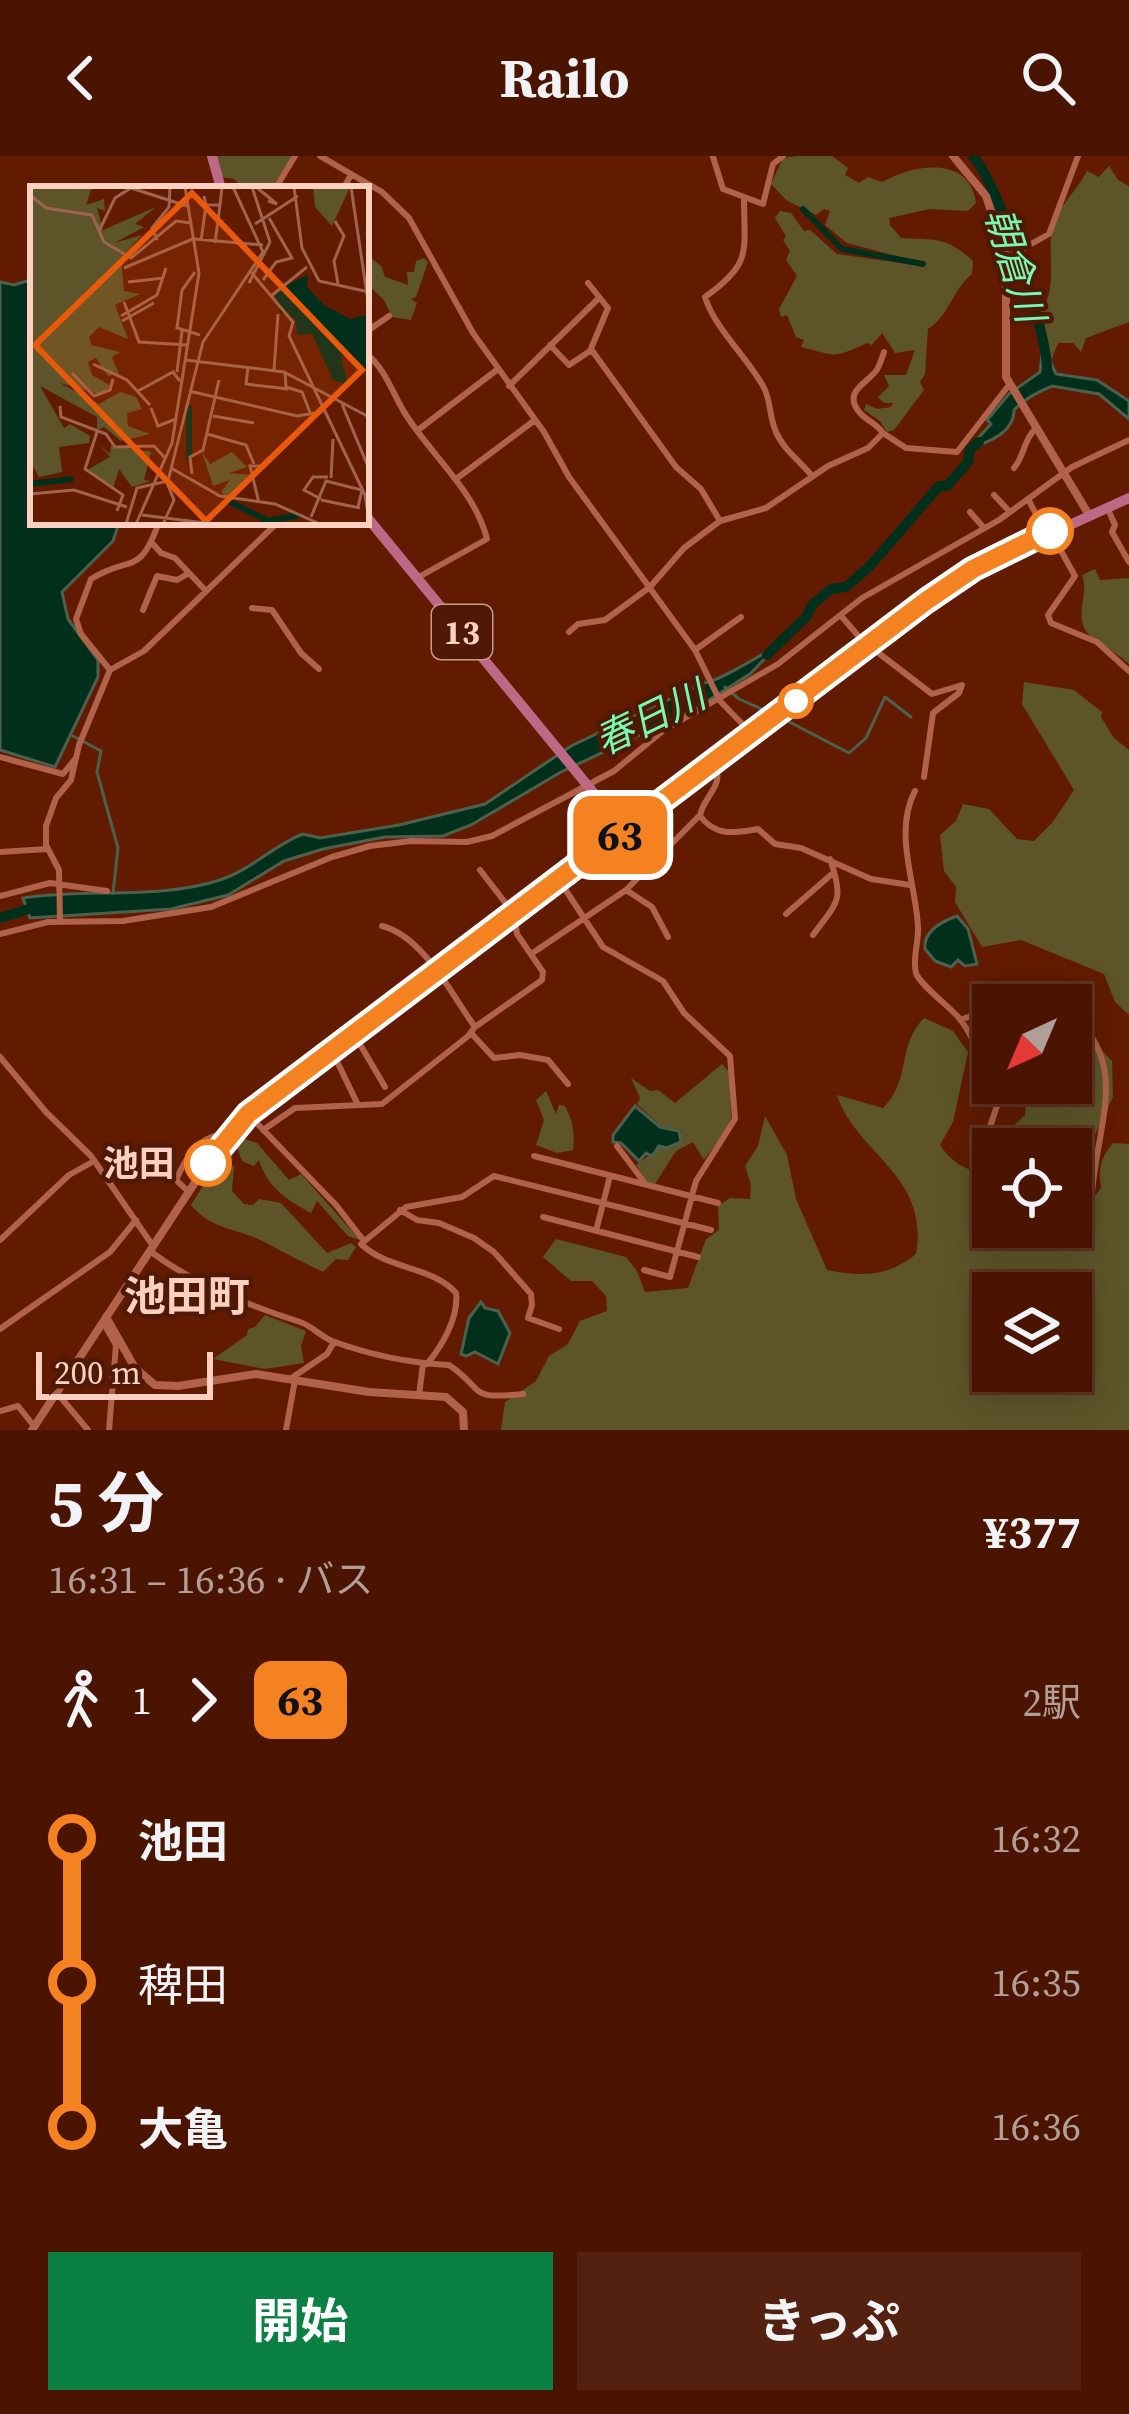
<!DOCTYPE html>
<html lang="ja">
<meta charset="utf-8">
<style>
body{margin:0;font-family:"Source Serif 4","Noto Sans JP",serif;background:#542110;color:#f1f3f6;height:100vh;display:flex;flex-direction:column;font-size:45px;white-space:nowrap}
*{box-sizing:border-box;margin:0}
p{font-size:39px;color:#b29e99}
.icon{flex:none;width:66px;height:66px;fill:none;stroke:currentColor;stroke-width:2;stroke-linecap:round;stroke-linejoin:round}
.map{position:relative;height:1274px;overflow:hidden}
.details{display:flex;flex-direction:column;background:#4a1401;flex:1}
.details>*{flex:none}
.badge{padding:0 24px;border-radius:18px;font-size:42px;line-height:78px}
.needle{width:78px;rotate:224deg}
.tools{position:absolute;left:972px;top:828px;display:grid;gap:24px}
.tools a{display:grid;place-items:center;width:120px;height:120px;border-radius:0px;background:#4a1401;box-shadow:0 6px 30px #0003,0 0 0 3px #613323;font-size:60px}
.scale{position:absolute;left:36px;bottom:30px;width:177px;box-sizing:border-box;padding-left:12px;border:6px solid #fdd0c2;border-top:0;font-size:33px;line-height:42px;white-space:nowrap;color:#fdd0c2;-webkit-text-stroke:9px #4f1906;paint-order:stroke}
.map>.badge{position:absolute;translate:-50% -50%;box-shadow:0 0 0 6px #fff}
.legs{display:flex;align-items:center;gap:18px;height:132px;padding:0 48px;font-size:39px}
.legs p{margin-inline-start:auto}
.summary{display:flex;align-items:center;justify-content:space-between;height:204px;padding:0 48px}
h1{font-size:66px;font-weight:700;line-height:90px}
.cta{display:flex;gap:24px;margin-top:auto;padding:24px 48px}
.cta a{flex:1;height:138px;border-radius:0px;background:#0b8043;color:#fff;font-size:48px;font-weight:700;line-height:138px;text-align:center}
.cta a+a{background:#542110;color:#f1f3f6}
ul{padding:0 48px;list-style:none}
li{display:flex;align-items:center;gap:42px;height:144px;font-size:45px}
li i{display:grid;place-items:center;width:18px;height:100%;margin:0 15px;background:currentColor}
li i::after{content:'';width:30px;height:30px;margin:-15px;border:9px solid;border-radius:50%;background:#4a1401}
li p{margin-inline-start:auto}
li:first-child i{background:linear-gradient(#0000 50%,currentColor 0)}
li:last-child i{background:linear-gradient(currentColor 50%,#0000 0)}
header{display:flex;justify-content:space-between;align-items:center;height:156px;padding:0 48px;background:#4a1401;font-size:54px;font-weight:700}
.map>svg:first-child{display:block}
.green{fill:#5d5529;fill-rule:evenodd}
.water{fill:#00301b;stroke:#4c604d;stroke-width:3}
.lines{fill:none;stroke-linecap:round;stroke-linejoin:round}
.stream{stroke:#4c604d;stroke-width:3}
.canal{stroke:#00301b;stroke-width:6}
.river{stroke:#00301b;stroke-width:10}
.street{stroke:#b0624a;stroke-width:6}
.secondary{stroke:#b0624a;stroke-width:8}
.primary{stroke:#bd6885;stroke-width:10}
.line-1-casing{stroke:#fff;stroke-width:27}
.line-1{stroke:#f58220;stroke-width:18}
.stop-1-dot{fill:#fff;stroke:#f58220;stroke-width:6}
.labels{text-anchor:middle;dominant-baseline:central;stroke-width:9;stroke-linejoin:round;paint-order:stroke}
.shield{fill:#4f1906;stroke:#c9998a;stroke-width:3}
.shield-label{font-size:33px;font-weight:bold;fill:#fdd0c2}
.stop-label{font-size:36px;font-weight:bold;fill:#fdd0c2;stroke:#4f1906;text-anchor:end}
.water-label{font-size:39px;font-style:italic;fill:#73fab4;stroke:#4f1906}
.quarter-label{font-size:42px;font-weight:bold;fill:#fdd0c2;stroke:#4f1906}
.inset-river{fill:none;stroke:#00301b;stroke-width:6}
.inset-road{fill:none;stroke:#a0634e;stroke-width:3}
.view{fill:#e8590c;fill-opacity:0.15;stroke:#e8590c;stroke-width:6}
.inset-edge{fill:none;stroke:#fdd0c2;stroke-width:6}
</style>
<header><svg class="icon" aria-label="back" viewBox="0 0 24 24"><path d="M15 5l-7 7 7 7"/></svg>Railo<svg class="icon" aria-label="search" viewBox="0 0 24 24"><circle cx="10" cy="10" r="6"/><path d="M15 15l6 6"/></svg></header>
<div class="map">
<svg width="1129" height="1274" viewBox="0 0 1129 1274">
<rect width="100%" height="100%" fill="#621b01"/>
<path class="green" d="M216 0H292L271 33H244L234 23 220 21Z
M797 0H832L848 12 845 19 859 27 868 21 882 26C916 7 970 0 976 47L968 55 930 53 889 62 890 69 901 82C935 84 946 80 973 105L972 118C952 134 950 159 928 173L925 218 920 226 924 234 894 274 887 276 880 265 864 254 866 248 877 253 891 251 893 247H884L878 241 889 230 884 219H906L915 194 895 197 882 177 872 189 867 187C831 204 835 199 801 191L804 184 796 181 787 159 781 161 779 153 797 120 786 104 790 95 783 84 786 80 775 62 780 55 791 57 804 75 810 74 837 98 915 109V105L847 87 825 69 830 55 824 53 816 59 786 44 771 28 783 2Z
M1109 10 1118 24 1129 30V166L1086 182 1081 196 1073 187H1058L1051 205 1039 157C1057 137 1049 107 1051 82 1054 52 1074 40 1087 15L1099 21Z
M366 98 381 110 385 121 408 129 407 116H414L416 105 424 102 428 106 416 141 411 143 417 147 411 164 392 161 384 144 366 127Z
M1095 413 1100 424 1129 422V508C1118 497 1095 486 1088 478 1073 459 1090 437 1082 419Z
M1024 526 1074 534 1102 556 1101 561 1114 582 1129 594V859L1115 846 1104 818 1021 784 982 791 955 746 956 731 944 715 940 679 956 665 963 648 989 653 1017 683 1034 685 1053 666 1074 634 1022 548Z
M1071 861 1112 905 1113 941 1094 981 1086 1012V1051L1101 1032C1098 1012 1100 1003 1113 987L1129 988V1274H501L505 1246 536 1225 549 1200 568 1188 580 1165 607 1155 606 1140 592 1125H571L543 1101 556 1083 626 1101 637 1115 645 1136 688 1132 706 1083 719 1074 718 1050 730 1042 750 1043 751 1029 745 1010 758 990 765 960 787 999 796 1043 827 1114C861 1121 888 1121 916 1098 930 1019 857 999 837 939L883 952C912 923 896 891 924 862L953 875 968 896 953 966 940 989C953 1009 970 1016 993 1019V1071H1071V993H1003V980L1025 959 1026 945 1018 927H1071ZM993 1137H1071V1215H993Z
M722 908 730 917 731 968 704 1004 693 986 676 995 655 1028 646 1025 636 1009 660 991 668 993 681 987V974L661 970 637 948 640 942 631 922 650 935 658 934 675 947Z
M546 935 556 958 559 949 565 950C573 966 575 977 573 994L557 997 536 989 544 964 536 944Z
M241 982 257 987 289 1024 301 1018 360 1084 348 1080 317 1045 311 1057C287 1044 267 1031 259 1004L254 1010 242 1005 236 989Z
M226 1008 234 1010 232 1035 244 1048 253 1049 259 1043 281 1047 327 1097 351 1087 356 1091 348 1104 336 1103 323 1116C304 1107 287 1098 270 1089 242 1072 213 1076 191 1049L213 1014Z
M265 1159 306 1175 301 1190 304 1207 265 1213 213 1203 247 1179 248 1173 255 1171Z"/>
<path class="water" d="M33 123V366L119 367 113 385 62 436 68 463 98 504V521L55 611 0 594V126L14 129Z
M1043 190 1056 218 1097 224 1129 245V263L1099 238 1052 230C1037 237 1027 241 1014 254 1014 276 989 287 970 291L991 268 987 264 1009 238 1040 216Z
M776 491 750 518 693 554 561 616 471 669 443 680 385 681 323 693 284 705 228 739 171 753 30 762 23 742C88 732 158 744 220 724 251 714 274 689 303 678L320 682 399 669 485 648 571 590 704 527C720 525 758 500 776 491Z
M957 760 968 773 977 808 965 810 958 804 951 811 935 805 925 793C923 775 943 765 957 760Z
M635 950 660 971 679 975 681 986 667 992 659 990 652 1000 646 997 639 1005 621 987 613 986V979Z
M481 1146 485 1152 498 1155 510 1177 498 1208 475 1196 466 1200 461 1198 469 1162Z"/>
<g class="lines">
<path class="stream" d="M725 531 739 543 773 558
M782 562 849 597 866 582 885 541 911 561
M73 580 101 595 97 616 118 692 113 737"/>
<path class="canal" d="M803 53 842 93 923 108"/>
<path class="river" d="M973 0C1000 32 1044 168 1047 210
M767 499 807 460 812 449 831 433 846 431 870 410 939 330H947L968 306 970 293 979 286
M0 762 38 750"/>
<path class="street" d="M320 0 382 36 409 62 473 177 544 276 569 321 695 494 720 545 753 579
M713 1 723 33 763 48 773 8 783 0
M275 33 295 0
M343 33 351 19
M744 41C744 96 753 107 705 141 714 171 746 200 763 230 771 243 769 261 776 276 783 293 800 305 812 320
M1006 102 1049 78 1078 0
M366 176 389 160
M550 189 569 209 590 195 608 152 588 127
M591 193 676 311 701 333 720 365
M366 198C385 211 393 239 406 259 432 300 475 335 487 383L417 422
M509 230 599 142
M418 274 498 213
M883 277C876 267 867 265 860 257 842 236 866 228 876 215 878 213 883 199 884 196
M1014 312C1025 299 1023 285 1035 273
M456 323 535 264
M994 339 1010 356
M1028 343 1046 377
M1107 351 1115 369 1112 376 1129 406
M970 356 984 372
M1051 377 1075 420 1048 459 1051 467 1097 486 1129 515
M152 387 161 397 175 402 206 435
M252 452 272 454 301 497 319 513
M143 454 157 420 177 424 189 417
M842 461 867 490
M569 476 578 468 605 464 650 431 684 392 720 365 766 352 828 310 868 292 883 277 906 292 957 296 1009 229
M872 492 932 538 962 529 959 537 933 557 924 621
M695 494 741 461
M110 514 144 495 278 366
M0 601 63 618 75 603
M714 608C726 630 703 640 700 660 716 681 734 677 758 673L775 688 801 692 871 723 910 729
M915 635C893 677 916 727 918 771 919 785 912 804 916 817 920 829 950 851 960 863 979 888 984 920 998 947L983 991
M0 696 47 693
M559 724 603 791 663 825 684 857 730 900 735 963 696 1025 670 1121 644 1114
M626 734 652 751 668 781
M0 740 50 727 107 735
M786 758 833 717
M60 765 59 714 46 689V670L56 642 71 624 79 589 110 514 81 478 76 463 91 423C131 398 139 422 159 366
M382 770C423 780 452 839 475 871
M0 778 48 766 123 765 211 751 332 701 370 690 411 685 467 686 492 680 614 615 664 574 778 508 862 442 999 364 1072 311 1129 284
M813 779C837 746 845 746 830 703
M531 798 626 734 698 661
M1071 856C1129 911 1099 960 1092 1036
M960 864 990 853 1000 837C1023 833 1038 839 1058 849
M471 877 494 902 520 899 548 904 568 928
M354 878 385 931
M332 895 358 949
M0 901 46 956 91 1000 153 1090
M248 958 336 1049 364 1085
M263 974 295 952 382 948 467 881 475 871 542 824 543 816 517 778 514 758 480 714
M617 990 644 1026
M534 1000 718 1047
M189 1036 176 1024C187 999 200 978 229 978
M400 1054 417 1064 439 1067 474 1082 494 1096 531 1138 532 1149 528 1162 559 1173
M543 1061 698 1101
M596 1075 610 1020
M0 1084 69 1019 94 1005
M150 1095C193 1128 250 1150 300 1166 312 1170 320 1180 332 1185 370 1199 408 1207 449 1209 486 1234 466 1244 523 1238
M104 1168 116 1189 109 1274
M0 1173 110 1096 136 1064
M427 1208C442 1190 459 1161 456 1137 432 1110 388 1114 361 1088L406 1051 462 1041 494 1020 711 1074
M290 1223 327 1198 334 1186
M57 1237 88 1274
M419 1239 423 1208
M0 1255 18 1250 34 1270
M286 1274 295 1224"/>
<path class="secondary" d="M953 0 986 40 1006 100V221L1089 359
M106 1161 135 1212 155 1229 178 1230 256 1218 369 1236 446 1241 463 1256 464 1274
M32 1274 219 990 248 958 625 675"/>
<path class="primary" d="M212 0 221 33
M366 360 625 675 973 413 1129 342"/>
</g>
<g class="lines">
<g class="line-1-casing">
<path id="line-1" d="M208 1007 248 958 926 445 973 413 1050 375"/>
</g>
<use href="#line-1" class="line-1"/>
</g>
<g class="stop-1-dot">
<circle cx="1050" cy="375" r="21"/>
<circle cx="796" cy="545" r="15"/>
<circle cx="208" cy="1007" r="21"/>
</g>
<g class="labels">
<rect class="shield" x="432" y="449" width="60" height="54" rx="9"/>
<g class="shield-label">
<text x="462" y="476">13</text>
</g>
<g class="stop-label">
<text x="175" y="1007">池田</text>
</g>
<g class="water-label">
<text transform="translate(1015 109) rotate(73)">朝倉川</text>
<text transform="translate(650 562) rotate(-26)">春日川</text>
</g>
<g class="quarter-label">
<text x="187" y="1140">池田町</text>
</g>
</g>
<g transform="translate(30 30)">
<rect width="339" height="339" fill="#621b01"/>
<path d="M0 1H62L56 19 74 13 75 25 67 22 73 44 126 21 105 38 114 41 84 57 112 49 91 72 94 105 110 108 85 119 98 153 69 141 59 151 61 159 90 166 82 171 89 188 78 190 66 172 58 176 62 189 81 200 70 208 30 197 69 218 90 206 106 211 112 223 97 227 98 240 120 248 91 255 74 241 67 244V231L10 200 34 242 40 238 60 250 59 257 29 261 32 286 9 291 0 275ZM283 1H320L302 40 285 21ZM70 259 80 268 81 259 121 266 114 294 121 295 102 301 89 283 83 302 57 284 80 271ZM172 266 180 278 202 266 217 281 199 287 223 289 197 311 191 306 200 294 183 300Z" fill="#5d5529"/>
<path d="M278 89 277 101 294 119 320 133 339 128 336 183 320 167 311 171 318 199 303 194 282 148 267 149 265 132 251 127 243 106Z" fill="#00301b"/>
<path class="inset-river" d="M159 274V219M0 298 43 293M196 314 238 335 270 329"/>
<path class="inset-road" d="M226 1 247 18 238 15M264 1 272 62 289 95 339 106M321 1 339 122M0 9 16 22 62 29 74 56 101 72 146 35 161 37M174 10 176 19H190L192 1M305 35 314 50 304 75 308 98M225 38 268 10M69 45 85 12 101 2 157 20M165 53 233 59M127 54 122 42 139 21 140 1M171 55 176 19M185 57 190 19M94 82 165 52M165 86 152 104 147 142 170 149M221 86 263 136 259 150 335 309 339 334M233 94 246 76 262 72 239 32M98 96 134 92M219 97 240 56 222 1M241 110 277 81M94 116 109 156 158 159M91 130 127 109 136 82M92 135 124 117M155 174 254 186 339 231M63 178 97 194 120 219M218 181 216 198 258 203M244 184 248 128M147 186 152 145M42 187 64 210 80 204 83 193M255 187 256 201 272 206 281 229M108 205 143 186 150 195M159 205 267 230 292 226M312 218 339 283M30 220 31 231 76 248 85 261 124 260 136 273M121 222 128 240 146 233M183 230 224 237M67 246 55 283 93 309 87 325M177 248 216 259 224 278M141 282 190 310 245 318 290 338M162 288 160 271 173 264 189 194M301 292 303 253M0 308 44 304 97 321M291 313 274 304 283 291H298M291 314 330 322M229 317 220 280H233M112 329 183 338M281 331 296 295 332 304 328 321M96 338 107 302 138 295 173 156 233 66 203 1M106 338 142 257 169 87 155 1M133 338 144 314 137 297"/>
<path class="view" d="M162 7 332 184 176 335 5 159Z"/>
<rect width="339" height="339" class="inset-edge"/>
</g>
</svg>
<div class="tools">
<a><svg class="needle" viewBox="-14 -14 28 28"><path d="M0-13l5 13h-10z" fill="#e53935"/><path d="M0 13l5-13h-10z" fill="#b29e99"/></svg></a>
<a><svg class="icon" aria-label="locate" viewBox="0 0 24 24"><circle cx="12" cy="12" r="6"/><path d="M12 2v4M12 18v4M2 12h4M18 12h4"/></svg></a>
<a><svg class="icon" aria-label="layers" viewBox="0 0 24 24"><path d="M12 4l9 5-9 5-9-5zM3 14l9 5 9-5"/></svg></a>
</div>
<div class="scale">200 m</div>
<b class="badge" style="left:620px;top:679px;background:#f58220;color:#111">63</b>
</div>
<section class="details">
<div class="summary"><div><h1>5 分</h1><p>16:31 – 16:36 · バス</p></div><b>¥377</b></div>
<div class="legs"><svg class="icon" aria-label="walk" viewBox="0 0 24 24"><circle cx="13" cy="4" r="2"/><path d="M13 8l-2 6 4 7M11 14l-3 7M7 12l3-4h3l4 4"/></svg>1<svg class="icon" aria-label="forward" viewBox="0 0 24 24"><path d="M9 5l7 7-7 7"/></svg><b class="badge" style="background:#f58220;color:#111">63</b><p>2駅</p></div>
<ul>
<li><i style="color:#f58220"></i><b>池田</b><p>16:32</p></li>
<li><i style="color:#f58220"></i><span>稗田</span><p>16:35</p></li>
<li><i style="color:#f58220"></i><b>大亀</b><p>16:36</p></li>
</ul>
<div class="cta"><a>開始</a><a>きっぷ</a></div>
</section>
